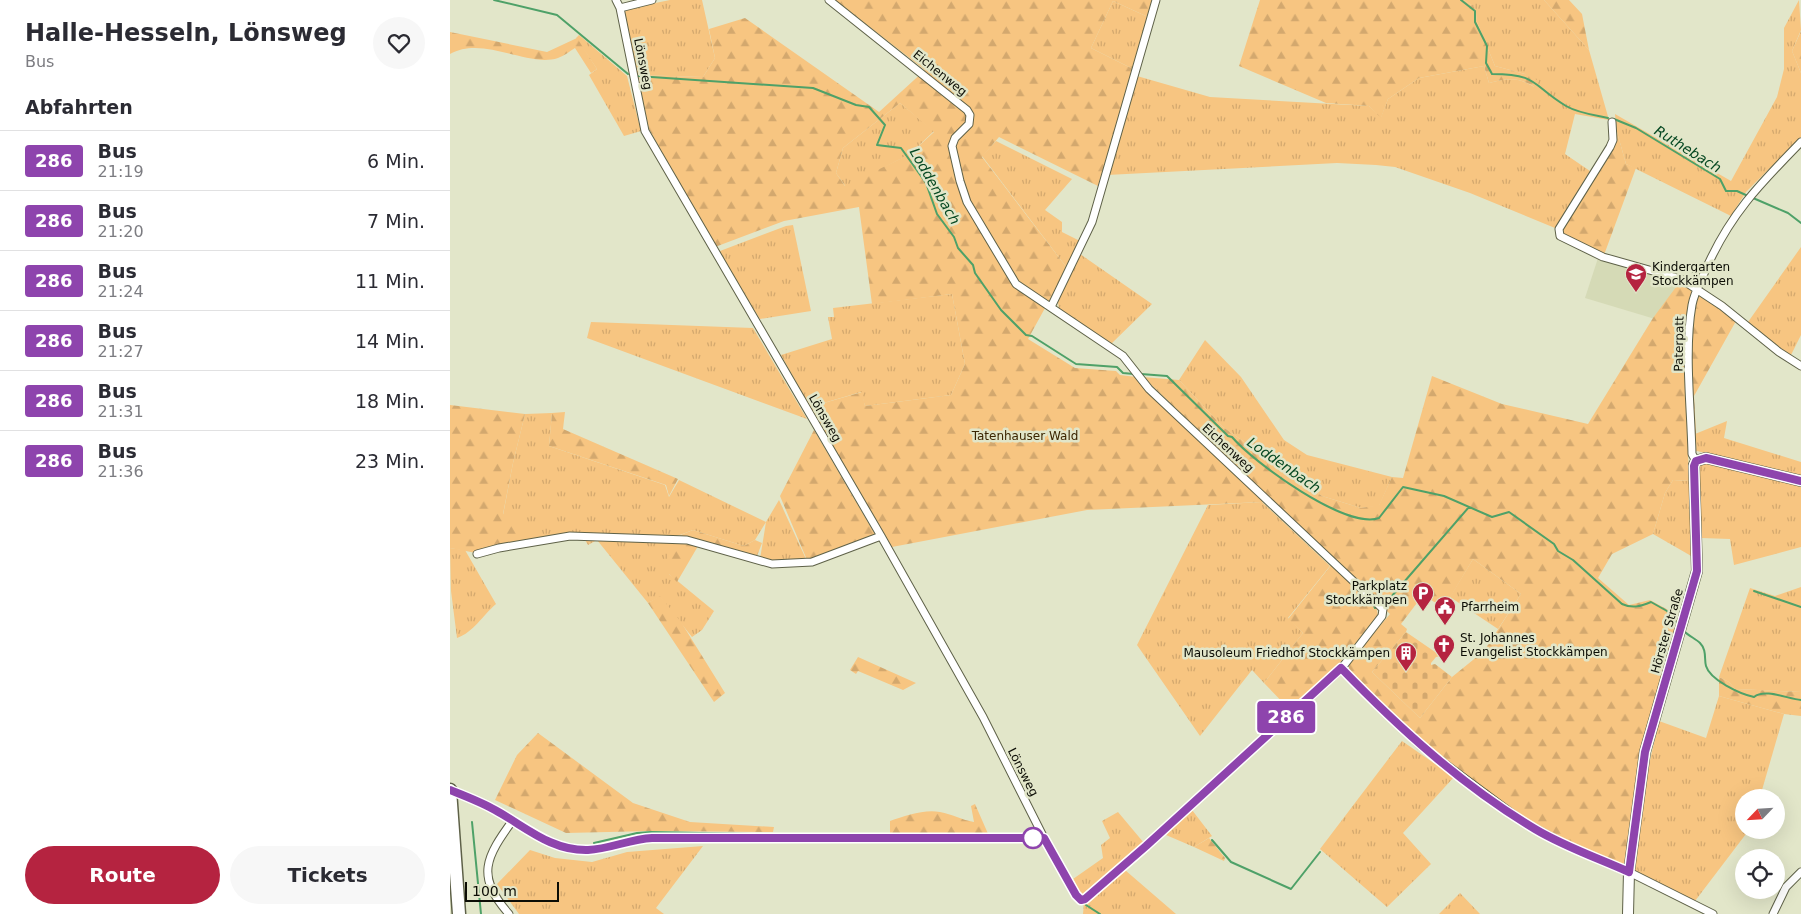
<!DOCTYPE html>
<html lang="de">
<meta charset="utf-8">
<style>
body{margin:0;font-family:"DejaVu Sans",sans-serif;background:#f7f7f7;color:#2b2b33;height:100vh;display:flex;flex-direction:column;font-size:19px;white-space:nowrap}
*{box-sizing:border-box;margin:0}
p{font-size:16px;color:#7c7c81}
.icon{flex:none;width:28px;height:28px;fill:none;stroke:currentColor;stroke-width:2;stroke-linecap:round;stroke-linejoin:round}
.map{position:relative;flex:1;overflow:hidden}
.drawer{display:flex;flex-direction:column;background:#fff;width:450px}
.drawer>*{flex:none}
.badge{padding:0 10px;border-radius:4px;font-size:18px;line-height:32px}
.needle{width:32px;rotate:245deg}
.tools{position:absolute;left:1285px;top:789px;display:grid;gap:10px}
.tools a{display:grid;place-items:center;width:50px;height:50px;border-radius:50%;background:#fff;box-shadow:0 5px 20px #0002;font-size:25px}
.scale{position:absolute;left:15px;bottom:12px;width:94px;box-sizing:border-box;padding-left:5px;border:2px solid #0c0d05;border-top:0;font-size:14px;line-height:18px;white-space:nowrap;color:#0c0d05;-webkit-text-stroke:4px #e2e6c9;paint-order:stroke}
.map>.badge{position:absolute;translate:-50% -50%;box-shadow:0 0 0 2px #fff}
h2{padding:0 25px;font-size:19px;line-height:45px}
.round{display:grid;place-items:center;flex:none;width:52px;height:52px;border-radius:26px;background:#f7f7f7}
.summary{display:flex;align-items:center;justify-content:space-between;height:85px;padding:0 25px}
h1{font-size:24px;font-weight:700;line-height:38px}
.primary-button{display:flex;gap:10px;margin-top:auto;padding:10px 25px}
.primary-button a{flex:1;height:58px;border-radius:30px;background:#b52340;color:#fff;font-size:20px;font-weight:700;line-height:58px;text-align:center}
.primary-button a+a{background:#f7f7f7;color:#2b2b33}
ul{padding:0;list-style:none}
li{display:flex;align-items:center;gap:15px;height:60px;padding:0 25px;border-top:1px solid #e1e1e2}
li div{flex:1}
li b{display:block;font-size:19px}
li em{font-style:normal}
li .badge{min-width:55px;font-weight:700;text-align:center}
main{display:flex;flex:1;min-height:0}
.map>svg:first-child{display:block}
.built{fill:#d5dab6}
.grass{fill:url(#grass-tufts)}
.forest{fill:url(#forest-firs);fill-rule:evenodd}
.cemetery{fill:url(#cemetery-stones)}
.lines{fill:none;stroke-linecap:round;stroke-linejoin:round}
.stream{stroke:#4ea168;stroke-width:2}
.street-casing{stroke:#5e6148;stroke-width:9}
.secondary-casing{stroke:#5e6148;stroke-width:12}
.highway-casing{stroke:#5e6148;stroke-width:15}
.street{stroke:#fff;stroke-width:7}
.secondary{stroke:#fff;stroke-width:10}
.highway{stroke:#fff;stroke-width:12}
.line-casing{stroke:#fff;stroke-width:11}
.line{stroke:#8e44ad;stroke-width:8}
.stop-dot{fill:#fff;stroke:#8e44ad;stroke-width:2.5}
.labels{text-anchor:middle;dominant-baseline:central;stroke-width:5;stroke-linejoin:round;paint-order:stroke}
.street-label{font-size:12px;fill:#0c0d05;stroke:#e2e6c9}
.poi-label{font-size:12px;fill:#0c0d05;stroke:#e2e6c9;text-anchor:start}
.park-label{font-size:12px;fill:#3b2501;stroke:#e2e6c9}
.water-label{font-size:14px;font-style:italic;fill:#064822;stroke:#e2e6c9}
</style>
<main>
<section class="drawer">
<div class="summary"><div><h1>Halle-Hesseln, Lönsweg</h1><p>Bus</p></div><a class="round"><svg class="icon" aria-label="heart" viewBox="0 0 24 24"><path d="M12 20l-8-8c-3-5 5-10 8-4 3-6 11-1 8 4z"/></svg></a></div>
<h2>Abfahrten</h2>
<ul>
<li><span class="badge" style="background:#8e44ad;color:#fff">286</span><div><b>Bus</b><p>21:19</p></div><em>6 Min.</em></li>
<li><span class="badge" style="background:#8e44ad;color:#fff">286</span><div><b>Bus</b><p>21:20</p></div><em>7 Min.</em></li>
<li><span class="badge" style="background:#8e44ad;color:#fff">286</span><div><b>Bus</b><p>21:24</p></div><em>11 Min.</em></li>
<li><span class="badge" style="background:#8e44ad;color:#fff">286</span><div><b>Bus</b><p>21:27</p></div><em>14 Min.</em></li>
<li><span class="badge" style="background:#8e44ad;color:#fff">286</span><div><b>Bus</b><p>21:31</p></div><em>18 Min.</em></li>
<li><span class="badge" style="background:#8e44ad;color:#fff">286</span><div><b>Bus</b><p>21:36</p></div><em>23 Min.</em></li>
</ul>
<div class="primary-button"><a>Route</a><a>Tickets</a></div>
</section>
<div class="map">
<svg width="1351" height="914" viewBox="0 0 1351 914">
<defs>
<pattern id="grass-tufts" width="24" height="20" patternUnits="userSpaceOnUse" patternTransform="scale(1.25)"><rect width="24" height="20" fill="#f7c581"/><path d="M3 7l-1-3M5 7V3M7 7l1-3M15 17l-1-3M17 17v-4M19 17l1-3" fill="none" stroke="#d3a86e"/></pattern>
<pattern id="forest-firs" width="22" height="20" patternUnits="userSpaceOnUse" patternTransform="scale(1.25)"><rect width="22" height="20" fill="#f7c581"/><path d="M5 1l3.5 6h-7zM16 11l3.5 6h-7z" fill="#d3a86e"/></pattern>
<pattern id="cemetery-stones" width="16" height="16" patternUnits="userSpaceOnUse" patternTransform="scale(1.25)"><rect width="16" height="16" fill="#f7c581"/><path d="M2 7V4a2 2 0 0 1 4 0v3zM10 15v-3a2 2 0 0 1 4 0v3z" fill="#d3a86e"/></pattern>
</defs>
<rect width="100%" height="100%" fill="#e2e6c9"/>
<path class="built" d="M1148 258 1229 283 1239 288 1215 322 1135 298Z"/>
<path class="grass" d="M220 0H252L265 58 253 77 187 75 174 16 176 9Z
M1014 0H1094L1139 50 1159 120 1125 114 1115 154 1140 171 1105 228 1020 193 945 167 926 165 887 163 657 175 687 76 760 97 919 106 931 117 938 99 969 78 1034 66 1039 83C1058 78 1068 77 1084 87L1075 74 1045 66 1027 22 1026 13 1024 7Z
M1349 0 1351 30 1342 51 1351 73V137L1296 192 1281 216 1176 164 1167 132 1165 114 1281 181 1327 97 1334 69V28Z
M663 1 698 17 683 69 641 48Z
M129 35 177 76 191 131 174 136 139 75 147 69 126 38Z
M450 103 484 131 460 154 396 187 386 173 393 148Z
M546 141 622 179 595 210 612 222V232L630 241 617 268 532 156Z
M343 225 361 311 310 319 269 255 270 251 336 226Z
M1351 247V335L1340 357 1298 322Z
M630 254 702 304 661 344 609 310 608 302Z
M502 294 515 364 501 395 415 406 411 392 360 407 331 355 382 339 378 317H384L383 308Z
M141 322 303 328 357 419 137 338Z
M755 340 791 377 834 440 857 455 942 477 929 506 911 508 872 496 773 427 729 380Z
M102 413 99 446 215 485 219 497 229 480 316 522 305 540 294 546 243 530 222 538 121 535 79 543 53 515 63 463 75 414Z
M1277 421 1274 438 1351 462V477L1247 451 1245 434Z
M1253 463 1351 486V547L1284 565 1280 539 1251 538 1248 468Z
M1223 480 1240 481 1243 557 1203 534 1215 493Z
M329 500 356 559 322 562 310 559 316 522Z
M812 502 880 566 838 618 853 633 814 683 802 670 750 736 687 645 758 505Z
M134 538 220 540 219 574 264 611 252 630 242 637 210 597 198 603 147 540 138 545Z
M0 548 15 550 46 604C32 616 24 632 7 638L1 591Z
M1023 559 1071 594 1048 629 1000 597Z
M1351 587V692L1285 689 1279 682 1269 677 1300 588 1325 596Z
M1269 696 1334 714 1310 797 1294 798V830H1299L1245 901 1183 870 1194 787 1209 721 1256 738Z
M952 741 1004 777 953 833 981 864 937 907 870 849Z
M742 810 762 836 744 847 716 835Z
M668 812 694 843 638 895 631 894 623 879 653 858 651 845 660 838 652 821Z
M253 846 206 908 214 914H69L47 884 80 850 105 858 142 862 177 852Z
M675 870 726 914H633L634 903Z
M1010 893 1030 914H989Z"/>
<path class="forest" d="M385 0H703L698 17 663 1 641 48 683 69 648 186 549 137 532 157 617 268 578 339 625 368 666 371 670 375 686 377 701 395 815 500 812 502 637 510 442 547 360 407 412 392 415 406 501 395 515 364 502 294 422 304 409 207 334 221 265 247 199 129 187 75 253 77 265 58 259 29 295 18 429 112 475 70ZM450 103 484 132 460 154 395 186 386 173 393 148Z
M810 0H1014L1024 7 1026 13 1027 22 1045 66 1075 74 1089 81 1085 87C1068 77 1058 78 1039 83L1034 66 969 78 938 99 931 118 919 106 876 103 789 66Z
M1094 0H1119L1132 14 1139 50Z
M1351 31V73L1342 51Z
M0 32 97 52 127 38 147 69 141 73 125 48C120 51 114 56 108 58 77 68 34 35 0 54Z
M1167 132 1176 164 1186 168 1154 255 1113 234 1112 228 1162 152 1166 142Z
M1229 283 1241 289 1242 292 1249 294 1286 321 1244 396 1247 451 1238 456 1240 481 1223 480 1215 493 1203 534 1162 554 1148 578 1179 605 1200 600 1231 617 1191 755 1175 863 1172 864 1120 844 1087 827 975 746 899 672V662L940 614 693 377 729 380 773 427 872 496 911 508 929 505 942 477 953 478 982 376 1052 404 1138 424 1203 318ZM1023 559 1071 594 1034 651 1002 677 970 718 922 672 956 632 957 629 951 624 973 595 994 608Z
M0 405 75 414 63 463 53 514 71 524 79 543 26 553 0 548Z
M115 412 113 429 228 479 219 496 216 485 99 446 102 413Z
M364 430 426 536 357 560 330 496Z
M243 530 294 546 305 540 312 543 307 556 251 541 227 582 219 574C215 545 214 541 243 530Z
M882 564 926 606 928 615 889 664 840 710 814 683 853 633 838 619Z
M210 596 231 622 275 693 264 702 198 603Z
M408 657 466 683 453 690 408 671 406 674 400 670Z
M1269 677 1279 682 1285 689 1351 692V716L1334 714 1269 696Z
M88 733 183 803 240 822 324 827 323 832 201 831 116 833 45 800 67 755Z
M525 804 539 836 440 837V821C455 816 474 809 490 812 502 814 512 820 524 822L521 806Z
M759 838 775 858 774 861 744 847Z"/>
<path class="cemetery" d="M956 632 991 656 986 657 981 663V665L985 664 1002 677 970 718 922 672Z"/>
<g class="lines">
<path class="stream" d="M44 0 107 15 178 74
M1011 0 1025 11V22L1037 46 1036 63 1042 74C1089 74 1081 85 1116 106 1128 113 1144 115 1158 118
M187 76 363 88 406 105 419 107 435 125 427 145 451 148 476 183 487 214 504 237 508 248 523 265 525 273 551 310 576 335 582 336 626 364 667 367 673 373 684 374
M1164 119 1186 128 1270 179 1276 191H1287L1298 196
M1303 198 1338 213 1351 223
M691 374 717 376 778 436 782 437C803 462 896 530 929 518L953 487 994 496 1042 517 1059 512 1104 544 1108 551 1123 560 1172 604C1183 609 1191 606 1201 602L1217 611 1227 624
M1304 591 1351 607
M923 604 925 608
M935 604 1019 507
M1235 632C1239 636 1246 639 1250 643 1257 650 1254 659 1256 666 1260 680 1290 694 1304 697 1315 688 1338 699 1351 700
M22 822 31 914
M762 840 781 862 841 889 870 852
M144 843 187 833 201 832 360 835
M636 905 650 914"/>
<g class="street-casing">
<path id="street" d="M166 0 170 8 195 131 431 536 533 717 594 838 626 895 631 900 635 899 696 846 891 669 932 616 933 609 699 389 673 356 566 284 517 202 510 181 502 146 505 138 519 124 520 115 517 110 379 0
M170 8 202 0
M1162 122 1163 140 1160 147 1109 229 1110 236 1153 257 1231 279 1272 306 1329 352 1351 366
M601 307 642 222 706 0
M1246 461 1242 454C1241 407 1234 351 1242 305 1244 293 1251 281 1256 269 1280 214 1310 184 1351 142
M27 554 49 548 120 536 237 540 322 564 362 562 431 536
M891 669 971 746 1075 823 1118 846 1179 872 1263 914
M0 790C15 796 31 802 45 810 76 827 101 851 138 850 160 849 180 839 202 838H594
M59 914C25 876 36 857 63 820
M1323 914 1336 887 1351 872"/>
</g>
<g class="secondary-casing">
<path id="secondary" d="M1178 914 1179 872 1195 752 1247 571 1244 465 1246 461 1256 458 1351 481"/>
</g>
<g class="highway-casing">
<path id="highway" d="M0 790 9 914"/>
</g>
<use href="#street" class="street"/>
<use href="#secondary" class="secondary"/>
<use href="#highway" class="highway"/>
</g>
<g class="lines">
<g class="line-casing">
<path id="line" d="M0 790C15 796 31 802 45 810 76 827 101 851 138 850 160 849 180 839 202 838H594L626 895 631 900 635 899 696 846 891 668C950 729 1013 786 1085 829 1115 847 1148 858 1179 872L1195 752 1247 571 1244 466 1246 461 1256 458 1351 481"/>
</g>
<use href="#line" class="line"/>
</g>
<defs>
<g id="school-pin" transform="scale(1.125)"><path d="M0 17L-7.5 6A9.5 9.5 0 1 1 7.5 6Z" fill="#b52340" stroke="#e2e6c9"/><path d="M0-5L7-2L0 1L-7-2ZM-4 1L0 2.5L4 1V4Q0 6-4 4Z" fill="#fff"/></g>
<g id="parking-pin" transform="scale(1.125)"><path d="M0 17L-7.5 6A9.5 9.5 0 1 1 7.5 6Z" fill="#b52340" stroke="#e2e6c9"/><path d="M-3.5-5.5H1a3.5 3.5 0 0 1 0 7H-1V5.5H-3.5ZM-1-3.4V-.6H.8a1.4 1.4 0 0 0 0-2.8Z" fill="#fff"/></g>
<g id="civic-pin" transform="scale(1.125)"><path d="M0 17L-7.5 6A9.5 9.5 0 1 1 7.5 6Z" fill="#b52340" stroke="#e2e6c9"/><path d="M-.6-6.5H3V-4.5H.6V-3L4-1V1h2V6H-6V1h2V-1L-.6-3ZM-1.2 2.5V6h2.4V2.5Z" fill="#fff"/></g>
<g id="church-pin" transform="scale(1.125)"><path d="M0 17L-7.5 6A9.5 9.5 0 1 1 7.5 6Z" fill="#b52340" stroke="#e2e6c9"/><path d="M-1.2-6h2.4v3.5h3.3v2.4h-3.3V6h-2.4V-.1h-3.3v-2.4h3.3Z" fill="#fff"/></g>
<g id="building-pin" transform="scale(1.125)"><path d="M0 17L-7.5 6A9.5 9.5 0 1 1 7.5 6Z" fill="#b52340" stroke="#e2e6c9"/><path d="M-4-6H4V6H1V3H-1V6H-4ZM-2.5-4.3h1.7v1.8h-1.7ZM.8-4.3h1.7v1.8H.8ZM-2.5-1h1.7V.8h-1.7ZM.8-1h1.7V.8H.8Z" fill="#fff"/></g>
</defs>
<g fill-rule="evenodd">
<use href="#school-pin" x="1186" y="274"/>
<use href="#parking-pin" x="973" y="593"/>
<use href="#civic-pin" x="995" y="607"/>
<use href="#church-pin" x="994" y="645"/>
<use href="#building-pin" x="956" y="653"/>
</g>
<circle class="stop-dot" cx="583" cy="838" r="10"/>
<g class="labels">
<g class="street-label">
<text transform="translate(193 64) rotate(79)">Lönsweg</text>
<text transform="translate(490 73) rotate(39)">Eichenweg</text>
<text transform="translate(1229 344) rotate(-89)">Paterpatt</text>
<text transform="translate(375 418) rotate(60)">Lönsweg</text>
<text transform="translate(778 448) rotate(43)">Eichenweg</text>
<text transform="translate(1217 631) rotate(-74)">Hörster Straße</text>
<text transform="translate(573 772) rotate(63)">Lönsweg</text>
</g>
<g class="poi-label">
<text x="1202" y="267">Kindergarten<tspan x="1202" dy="14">Stockkämpen</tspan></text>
<text x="957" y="586" text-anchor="end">Parkplatz<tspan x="957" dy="14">Stockkämpen</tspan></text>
<text x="1011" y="607">Pfarrheim</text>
<text x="1010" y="638">St. Johannes<tspan x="1010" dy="14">Evangelist Stockkämpen</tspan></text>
<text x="940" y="653" text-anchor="end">Mausoleum Friedhof Stockkämpen</text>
</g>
<g class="park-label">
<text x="575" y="436">Tatenhauser Wald</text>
</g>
<g class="water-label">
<text transform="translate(1238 149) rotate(32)">Ruthebach</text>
<text transform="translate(485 186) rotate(60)">Loddenbach</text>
<text transform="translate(834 465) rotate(35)">Loddenbach</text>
</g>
</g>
</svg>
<div class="tools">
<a><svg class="needle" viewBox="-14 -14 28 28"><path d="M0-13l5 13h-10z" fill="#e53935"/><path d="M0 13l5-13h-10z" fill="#7c7c81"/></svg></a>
<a><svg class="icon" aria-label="locate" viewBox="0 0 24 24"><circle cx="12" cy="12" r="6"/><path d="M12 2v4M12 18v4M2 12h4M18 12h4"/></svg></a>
</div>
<div class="scale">100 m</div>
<b class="badge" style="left:836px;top:717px;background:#8e44ad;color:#fff">286</b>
</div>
</main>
